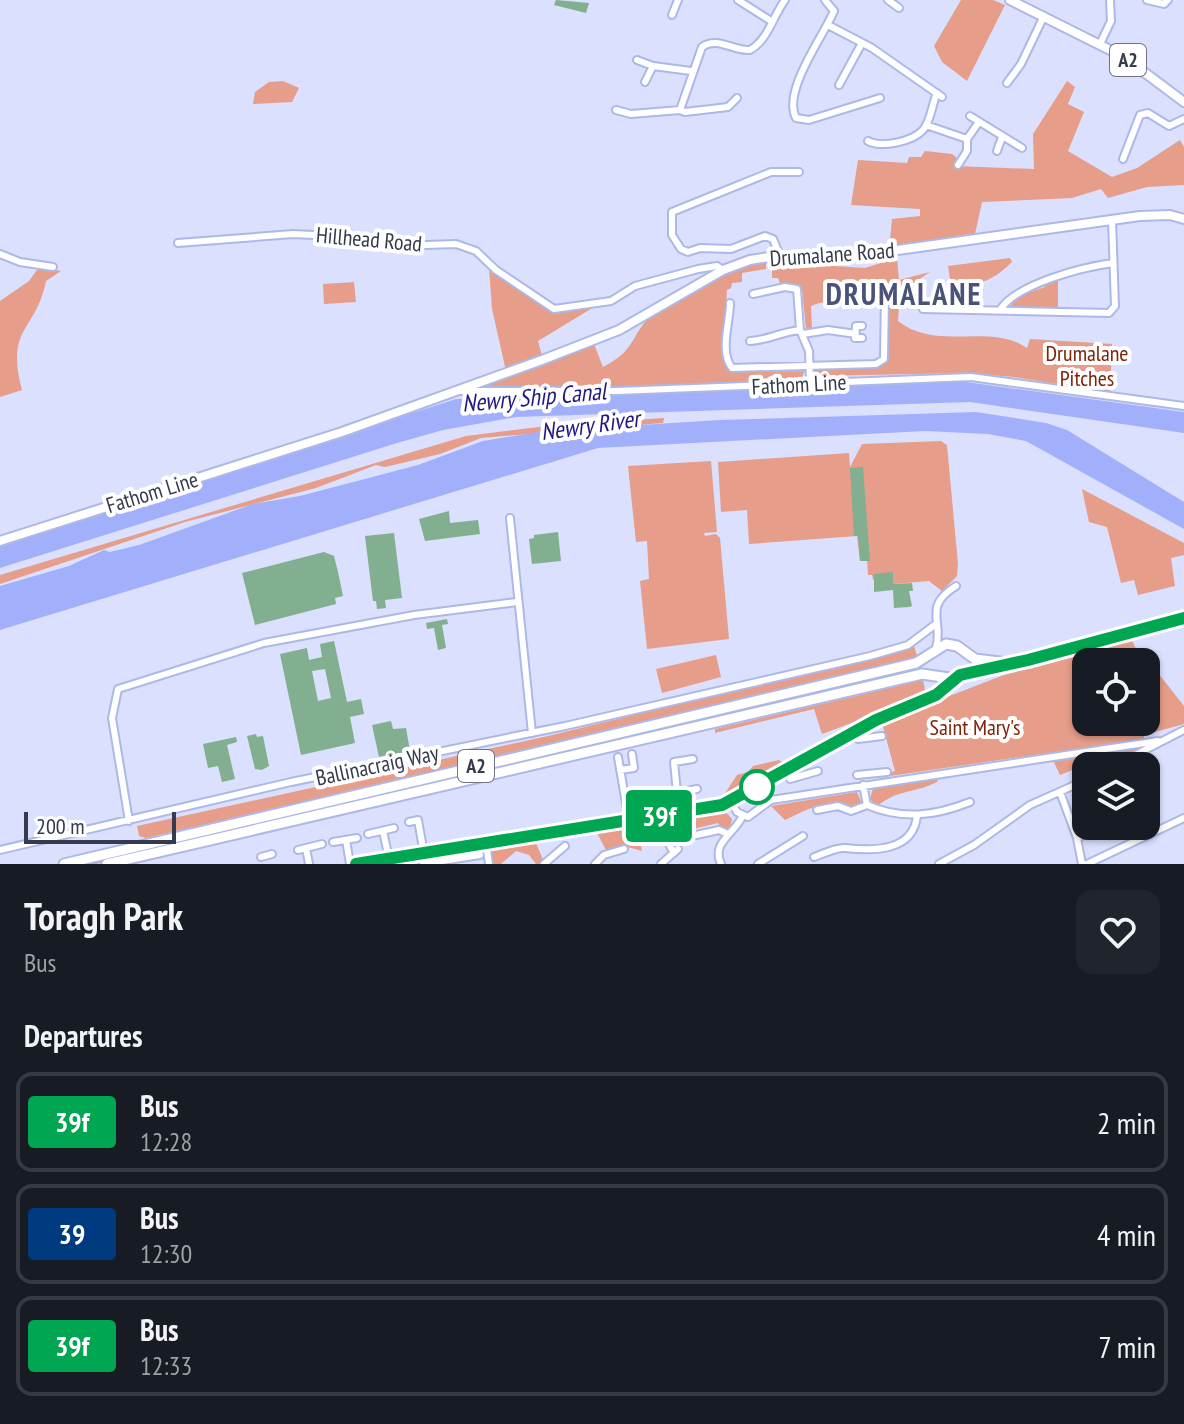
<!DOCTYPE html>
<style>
body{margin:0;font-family:"PT Sans Narrow",sans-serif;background:#20242c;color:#f1f3f6;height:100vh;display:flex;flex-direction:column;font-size:30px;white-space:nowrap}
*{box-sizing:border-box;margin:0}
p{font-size:26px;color:#9ea1a6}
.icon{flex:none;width:44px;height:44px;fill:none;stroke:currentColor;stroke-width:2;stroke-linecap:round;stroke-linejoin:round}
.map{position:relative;height:864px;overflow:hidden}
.sheet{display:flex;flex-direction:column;background:#171b24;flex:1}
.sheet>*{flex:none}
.badge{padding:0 16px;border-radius:6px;font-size:28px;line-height:52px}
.controls{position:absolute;left:1072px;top:648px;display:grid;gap:16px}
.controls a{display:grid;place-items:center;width:88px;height:88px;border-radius:16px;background:#171b24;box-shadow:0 2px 6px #0004;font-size:40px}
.scale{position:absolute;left:24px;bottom:20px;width:152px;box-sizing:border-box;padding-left:8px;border:4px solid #363a4d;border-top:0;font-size:22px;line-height:28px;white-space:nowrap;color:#363a4d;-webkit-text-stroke:6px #fff;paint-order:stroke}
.map>.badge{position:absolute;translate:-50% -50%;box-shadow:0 0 0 4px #fff}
h2{padding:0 24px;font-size:30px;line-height:72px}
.round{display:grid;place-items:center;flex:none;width:84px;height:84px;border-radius:16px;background:#20242c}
.headline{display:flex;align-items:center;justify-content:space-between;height:136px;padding:0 24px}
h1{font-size:38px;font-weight:600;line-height:60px}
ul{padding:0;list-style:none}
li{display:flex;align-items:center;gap:24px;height:100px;margin:0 16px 12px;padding:0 8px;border:4px solid #363941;border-radius:16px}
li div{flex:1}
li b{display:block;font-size:30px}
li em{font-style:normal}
li .badge{min-width:88px;font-weight:700;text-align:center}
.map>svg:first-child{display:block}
.green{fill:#e69d8a}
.water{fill:#a2b0fb}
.building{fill:#81af90;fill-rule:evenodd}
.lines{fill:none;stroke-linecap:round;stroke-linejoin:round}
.minor-casing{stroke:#aeb8e6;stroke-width:10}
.major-casing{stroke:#aeb8e6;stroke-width:12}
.highway-casing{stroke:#aeb8e6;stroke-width:13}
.minor{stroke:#fff;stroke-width:6}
.major{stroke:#fff;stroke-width:8}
.highway{stroke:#fff;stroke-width:9}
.line-casing{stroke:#fff;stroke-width:18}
.line{stroke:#00a651;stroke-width:12}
.stop-dot{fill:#fff;stroke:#00a651;stroke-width:4}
.labels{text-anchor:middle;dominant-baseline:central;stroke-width:8;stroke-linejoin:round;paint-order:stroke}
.shield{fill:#fff;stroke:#727582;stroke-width:2}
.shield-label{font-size:20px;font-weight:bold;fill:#363a4d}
.street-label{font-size:22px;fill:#363a4d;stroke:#fff}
.park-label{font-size:22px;fill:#7f2209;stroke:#fff}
.water-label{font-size:24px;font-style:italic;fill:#211982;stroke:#fff}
.district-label{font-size:30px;font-weight:bold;letter-spacing:2px;fill:#4a527a;stroke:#fff}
</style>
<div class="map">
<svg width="1184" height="864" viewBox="0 0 1184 864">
<rect width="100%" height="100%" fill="#dae0fd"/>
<path class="green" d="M961 0H993L1005 5 967 81 942 62 934 46Z
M283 81 299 88 292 102 253 104 255 92 269 82Z
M1067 81 1075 87 1068 104 1084 112 1068 151 1112 177 1137 168 1180 140 1184 147V185L1147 187 1108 198 1101 189 1072 198 982 202 975 234 889 250 892 219 920 216V209L851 205 858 160 907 163 909 157H921L925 151 952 154 956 157V166L1034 169 1033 134Z
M897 258 899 280 930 272 900 292 898 321C937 352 989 322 1027 348L1030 339 1112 344 1110 393 1014 377 966 373 817 376 814 370 819 368 883 365 888 353 887 299 892 291 850 293 849 298C836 300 823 301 811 306L812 328 806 329 802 289 795 284 781 286 778 278H772V262L865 268Z
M1010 258 1012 262C994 280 975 290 950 279L948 266Z
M766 261V269L742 273V282L732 283 731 288 727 290 723 361 732 370 805 369 802 378 721 383 720 388 461 393 594 344 603 367C634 351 629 341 648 318 661 302 745 262 766 261Z
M39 267 61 271 46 281C36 332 5 326 22 390L0 397V301L29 281Z
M489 268 549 307 599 304 538 341 542 356 506 371 492 309Z
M1058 279V308L1010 307 1018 296 1045 287V284Z
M354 282 356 302 324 304 323 284Z
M664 418 663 423 481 438 440 454 385 467 376 465 316 488 185 522 0 584V575L466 436 555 425Z
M941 441 947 445 958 564 957 576 942 591 929 581 893 584 892 578 873 580 872 575H868L867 559 860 561 857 536 749 544 747 510 721 512 718 462 849 453 850 467 862 444Z
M711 461 717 532 704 533 705 536 716 534 720 538 729 639 647 649 640 581 649 579 647 541 636 542 628 466Z
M1082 489 1184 543V555L1171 558 1175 586 1138 595 1134 580 1121 583 1107 527 1089 522Z
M1131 638 1142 662H1086V722H1146V666L1151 664 1184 706V724L1144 735V739L876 778 895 771 882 723 931 704 935 705 939 700 1004 675Z
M914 646 918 659 146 838 139 836 137 826 548 736Z
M716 655 721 677 662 693 656 669Z
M921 667 922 671 96 864H74Z
M923 680 926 695 822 734 814 709 715 733V729Z
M1145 745 1107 765 1099 759 1060 775 1053 760Z
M779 760 784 763 781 770 741 793 720 801 737 775 748 772 753 766Z
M938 779 937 782C913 794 901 788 877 806L870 799 873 788Z
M857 792 863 806C851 809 848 803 837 803 818 803 802 812 785 820L771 806Z
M724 810 732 819 730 828H721L718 823 689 830 688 817Z
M637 827 642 851 624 846 607 852 597 833Z
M536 843 544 862 541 864H536L529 855 516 851 501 864H494L490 850Z"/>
<path class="water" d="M959 381 1184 412V433L970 402 516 417 443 430 397 443 0 568V546L456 399Z
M976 412 1046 423 1067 430 1184 502V529L1026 441 988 434 925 431 598 448 0 630V586L69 566 104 550 110 552 139 545 253 504 300 496 418 465 483 441 544 431 720 420Z"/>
<path class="building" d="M556 0 589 3 586 13 554 5Z
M863 467 870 561H860L858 536H854L850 468Z
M449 511 450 523 478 520 480 534 425 541 419 519Z
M558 532 561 561 532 564 529 539 534 538V535Z
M394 533 402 598 385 600 386 608 377 609 376 601H373L365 536Z
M324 552 334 556 338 572 343 596 335 598 336 604 255 625 242 573Z
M893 572V584L912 583 913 591H909L912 606 909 607 894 608 893 590 874 592V574Z
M447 619 448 624 442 625 446 648 438 650 434 628 427 629 426 623Z
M334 641 347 702 361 699 364 714 350 717 355 743 301 755 280 654 307 648 309 660 322 657 320 644ZM325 669 331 698 318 701 312 671Z
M391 721 393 729 406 728 410 751 379 757 372 725Z
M256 734 257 737 263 736 269 766 262 770 255 769 247 736Z
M236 737 237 742 227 745 235 779 222 782 218 766 208 768 203 744Z"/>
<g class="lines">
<g class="minor-casing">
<path id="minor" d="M738 0 771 21
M825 0 834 11C823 37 782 91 796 118L809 120 880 98
M888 0 899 8
M1147 0 1164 4 1168 0
M672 15 678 0
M828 25 872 48 942 97
M1100 44 1111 21 1110 0
M637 60 653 66 691 71
M645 82 653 66
M1007 83 1021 64 1044 16
M839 85 862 43
M737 98 728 107 685 112 680 110 702 47C717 36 733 51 750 50 768 40 773 16 785 0
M616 110 631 114 680 110
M970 116 1022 148
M926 125 967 139
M868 141C881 148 912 142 923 130 931 121 932 104 937 93
M997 151 1002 137
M1123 159 1140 115 1148 113 1169 126 1184 119
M958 165 967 151V139L979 122
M178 243 293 234 335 236 397 246 456 244 476 251 496 270 554 309 611 301 635 286 698 269 717 266 723 270
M0 254 20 262 53 267
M780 256 773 239 765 236 731 249 700 248 688 252 681 249 672 235V212L771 172H799
M753 294 785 287 797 289 800 330 809 351 810 383
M849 296 886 294
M730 303C730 323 719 351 732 368L876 364 884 359 885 294
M923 309 1109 313 1115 306 1112 220
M1000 310C1016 284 1083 267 1113 263
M862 326H856L855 338H862
M803 334 828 330 856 334
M750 341C769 340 780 332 800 330
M458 391H617L971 377 1184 406
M510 518 532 733
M936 648C944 621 922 607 956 586
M858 739 882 736
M618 757 629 821
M1114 766 1184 730
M620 770 634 768 632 754
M857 775 887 772
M790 779 818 771
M863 785 867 805C902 820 935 816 970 802
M1060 792 1077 838 1082 864
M677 793 697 789
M731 802 737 812 748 817 771 800 1158 741
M817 810 838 806 851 811 867 805
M679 813 674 762 693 759
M662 816 666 839 674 853
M129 821 112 718 118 689 264 643 414 615 517 602
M409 822 418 820 424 854
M383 831 389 859
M368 834 394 828
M696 835 719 830 728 834
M1077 838 1105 826
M346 840 350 864
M333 842 357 838
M486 843 489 864
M306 848 309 864
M0 850 291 782 565 726 870 656 908 645 936 624
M298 850 322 844
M261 857 272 854
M814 857C823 854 836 847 845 848 873 851 914 852 917 815
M357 864 722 805 876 720 936 695 954 678
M423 864 480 855
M544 864 565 846
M595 864 604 855 624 849
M661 864 678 849
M721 864C711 843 734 834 742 817
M758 864 803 836
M939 864 974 845 1030 805 1086 780
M1087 864 1184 818"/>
</g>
<g class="major-casing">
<path id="major" d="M1010 0 1124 57 1184 102
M0 541 342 432 542 360 619 330 723 270 750 260 775 256 848 257 1140 216 1170 215 1184 219"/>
</g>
<g class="highway-casing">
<path id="highway" d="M64 864 916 663 946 644 957 646 975 659 1008 663
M107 864 922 674 949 678 996 669 1184 618"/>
</g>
<use href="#minor" class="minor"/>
<use href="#major" class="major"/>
<use href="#highway" class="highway"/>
</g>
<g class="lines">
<g class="line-casing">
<path id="line" d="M356 864 722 805 876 720 936 695 960 675 1028 660 1184 618"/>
</g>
<use href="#line" class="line"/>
</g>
<circle class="stop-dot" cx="757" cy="787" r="16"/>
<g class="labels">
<g class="shield">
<rect x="1110" y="44" width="36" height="32" rx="6"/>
<rect x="458" y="750" width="36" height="32" rx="6"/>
</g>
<g class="shield-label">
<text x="1128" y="60">A2</text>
<text x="476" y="766">A2</text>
</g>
<g class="street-label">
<text transform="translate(369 239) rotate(5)">Hillhead Road</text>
<text transform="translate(832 254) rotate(-4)">Drumalane Road</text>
<text transform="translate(799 384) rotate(-3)">Fathom Line</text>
<text transform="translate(152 492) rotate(-17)">Fathom Line</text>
<text transform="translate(377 765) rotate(-12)">Ballinacraig Way</text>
</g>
<g class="park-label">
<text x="1087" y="353">Drumalane<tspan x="1087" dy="25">Pitches</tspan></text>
<text x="975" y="727">Saint Mary's</text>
</g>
<g class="water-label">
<text transform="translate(534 397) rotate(-5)">Newry Ship Canal</text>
<text transform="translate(590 425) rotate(-8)">Newry River</text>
</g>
<g class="district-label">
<text x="904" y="293">DRUMALANE</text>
</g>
</g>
</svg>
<div class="controls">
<a><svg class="icon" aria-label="locate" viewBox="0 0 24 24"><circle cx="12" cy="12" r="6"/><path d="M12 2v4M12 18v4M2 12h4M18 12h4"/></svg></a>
<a><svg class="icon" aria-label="layers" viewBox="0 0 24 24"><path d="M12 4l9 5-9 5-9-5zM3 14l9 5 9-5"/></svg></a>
</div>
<div class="scale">200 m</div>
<b class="badge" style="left:659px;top:816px;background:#00a651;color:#fff">39f</b>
</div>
<section class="sheet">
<div class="headline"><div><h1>Toragh Park</h1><p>Bus</p></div><a class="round"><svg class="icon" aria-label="heart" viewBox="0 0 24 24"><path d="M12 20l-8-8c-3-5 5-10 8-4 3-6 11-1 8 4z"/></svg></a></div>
<h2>Departures</h2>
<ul>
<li><span class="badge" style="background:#00a651;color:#fff">39f</span><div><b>Bus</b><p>12:28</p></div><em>2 min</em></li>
<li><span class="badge" style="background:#003b80;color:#fff">39</span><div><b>Bus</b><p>12:30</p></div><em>4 min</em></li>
<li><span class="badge" style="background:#00a651;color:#fff">39f</span><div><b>Bus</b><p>12:33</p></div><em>7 min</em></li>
</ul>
</section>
